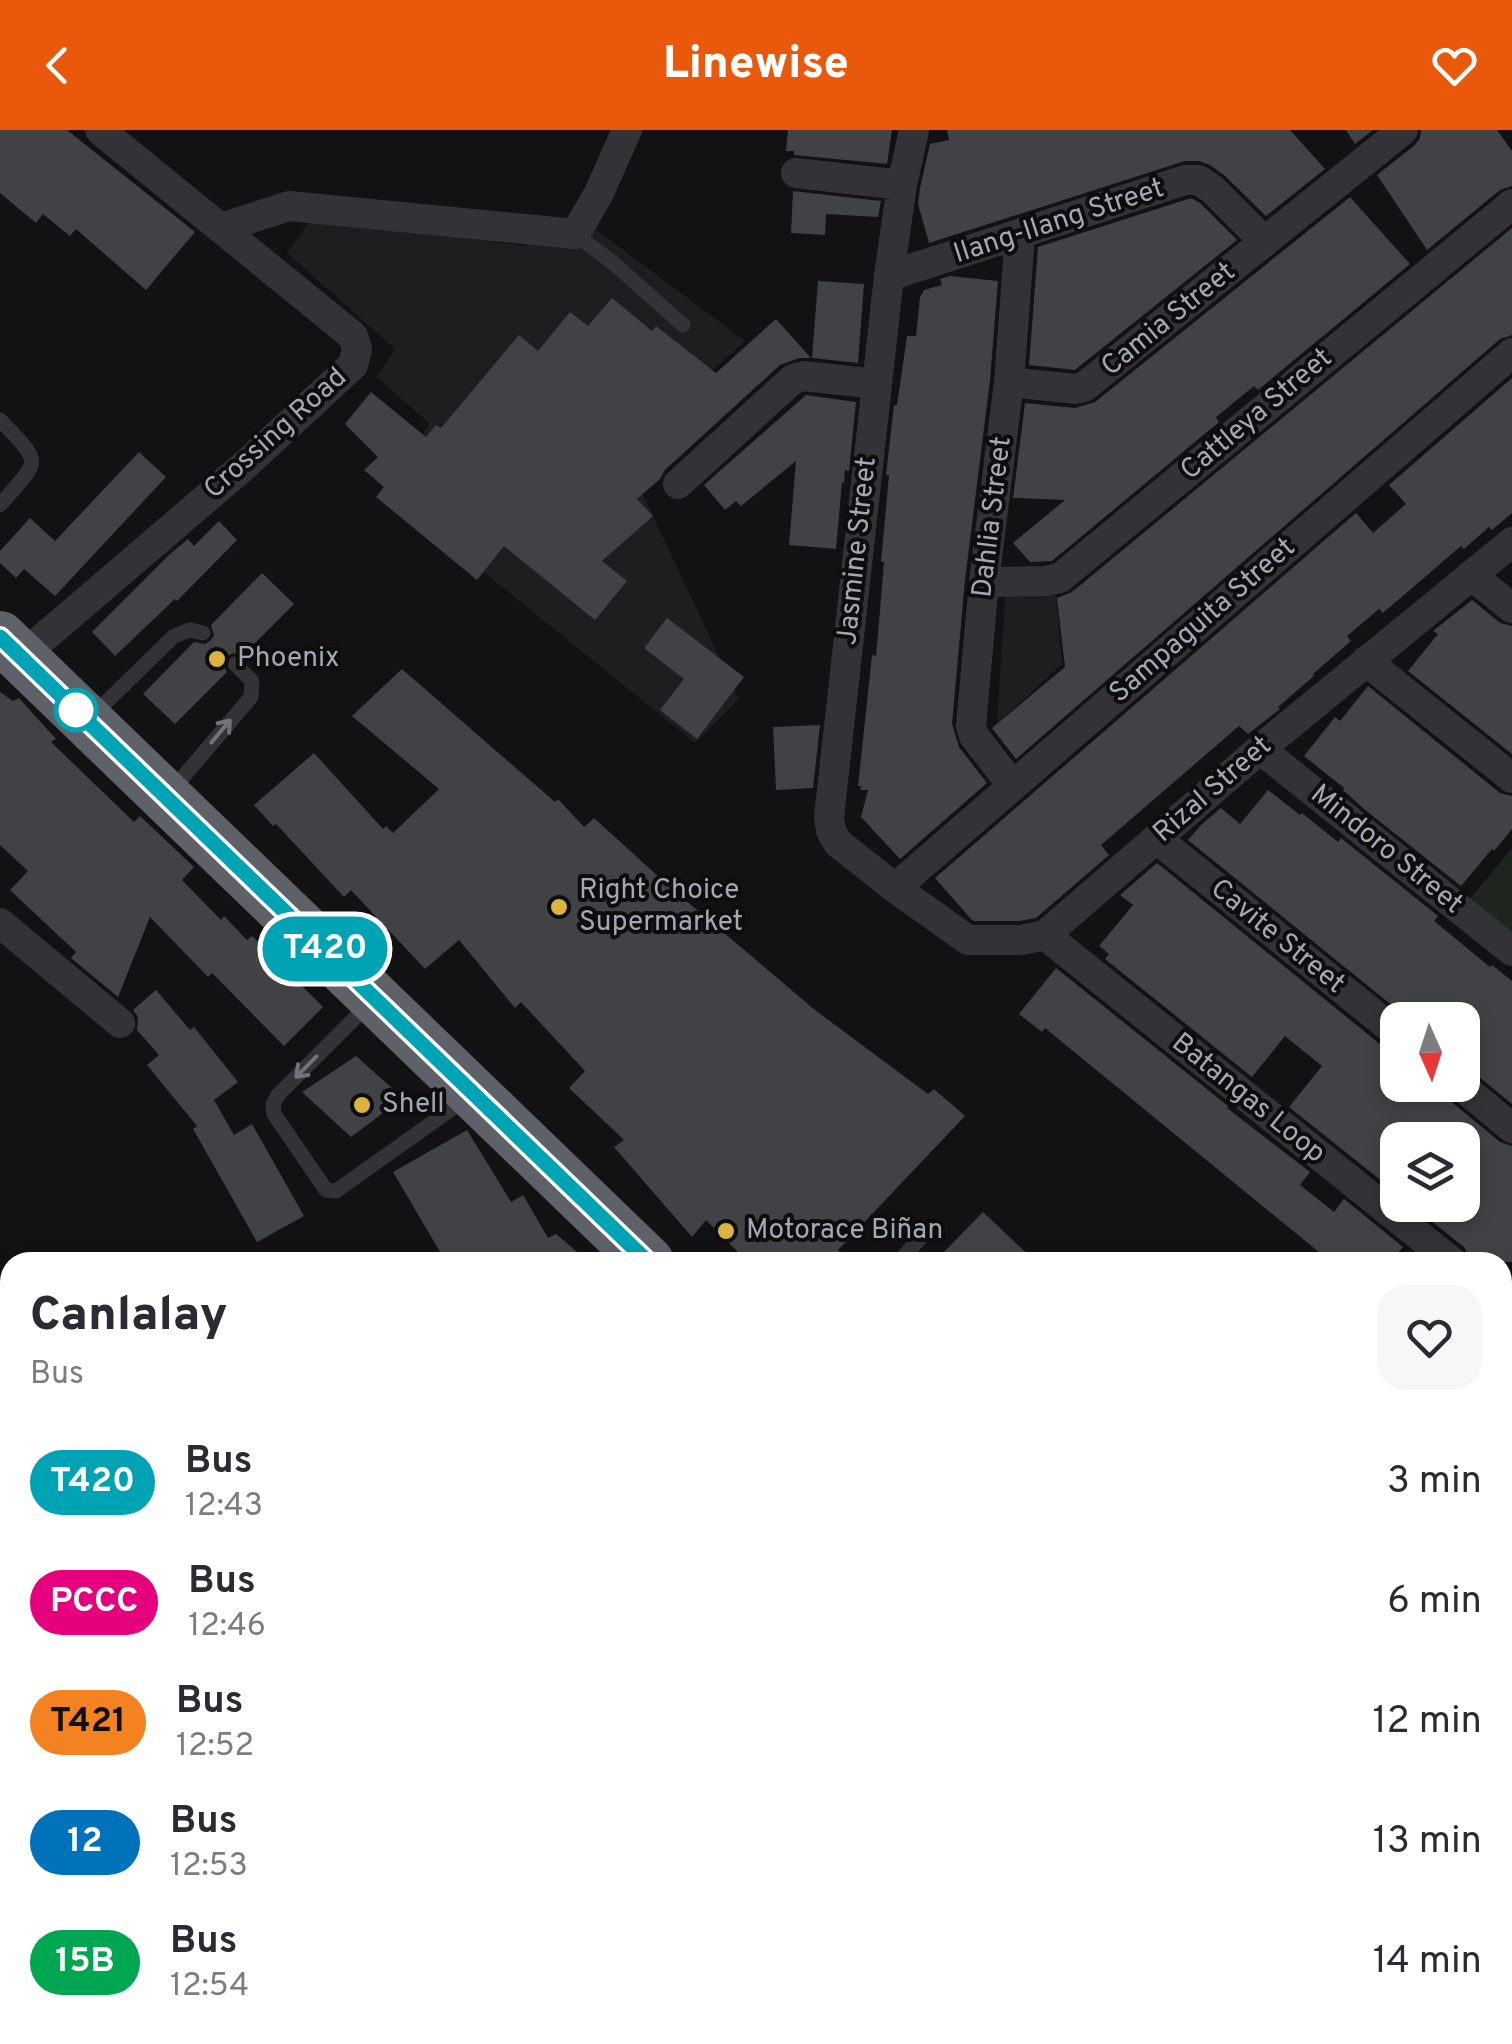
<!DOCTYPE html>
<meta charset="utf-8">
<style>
body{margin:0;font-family:Overpass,sans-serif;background:#f7f7f7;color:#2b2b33;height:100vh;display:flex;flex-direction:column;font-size:38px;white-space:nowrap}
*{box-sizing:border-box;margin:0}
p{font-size:32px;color:#7c7c81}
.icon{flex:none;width:55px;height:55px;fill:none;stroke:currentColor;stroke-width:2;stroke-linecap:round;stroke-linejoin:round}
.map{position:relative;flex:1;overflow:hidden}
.panel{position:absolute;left:0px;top:1122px;width:1512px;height:792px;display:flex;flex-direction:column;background:#fff;border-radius:30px 30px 0 0;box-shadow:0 5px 15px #0003}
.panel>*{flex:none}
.badge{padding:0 20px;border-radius:32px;font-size:35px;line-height:65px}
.needle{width:65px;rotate:177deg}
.buttons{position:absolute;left:1380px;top:872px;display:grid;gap:20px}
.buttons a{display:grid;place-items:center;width:100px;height:100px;border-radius:20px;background:#fff;box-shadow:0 5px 15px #0003;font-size:50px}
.map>.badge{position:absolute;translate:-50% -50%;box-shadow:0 0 0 5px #fff}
.round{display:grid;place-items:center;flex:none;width:105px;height:105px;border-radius:30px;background:#f7f7f7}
.headline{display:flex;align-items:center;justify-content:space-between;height:170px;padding:0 30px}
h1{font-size:48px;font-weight:800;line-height:75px}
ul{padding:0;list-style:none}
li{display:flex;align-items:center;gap:30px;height:120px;padding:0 30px}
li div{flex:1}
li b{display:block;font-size:38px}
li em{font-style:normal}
li .badge{min-width:110px;font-weight:700;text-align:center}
header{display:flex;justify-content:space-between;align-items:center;height:130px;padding:0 30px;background:#ea580c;color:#fff;font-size:45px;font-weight:800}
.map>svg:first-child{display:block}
.built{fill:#1e1e20}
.green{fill:#1e251f}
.building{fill:#414246}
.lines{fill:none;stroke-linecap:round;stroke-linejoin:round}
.lane{stroke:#333337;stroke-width:15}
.street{stroke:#333337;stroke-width:30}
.highway{stroke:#5f6168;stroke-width:52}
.oneway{stroke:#71737b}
.line-casing{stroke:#fff;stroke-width:22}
.line{stroke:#00a3b4;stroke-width:15}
.poi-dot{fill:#ddb33f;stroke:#0d0d0e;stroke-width:4}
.stop-dot{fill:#fff;stroke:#00a3b4;stroke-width:5}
.labels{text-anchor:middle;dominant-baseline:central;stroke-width:8;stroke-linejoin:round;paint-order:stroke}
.street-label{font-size:28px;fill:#a4a8b2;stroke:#0d0d0e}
.poi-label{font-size:28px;fill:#a4a8b2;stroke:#0d0d0e;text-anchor:start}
</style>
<header><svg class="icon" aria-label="back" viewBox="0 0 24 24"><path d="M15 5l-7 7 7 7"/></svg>Linewise<svg class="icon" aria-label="heart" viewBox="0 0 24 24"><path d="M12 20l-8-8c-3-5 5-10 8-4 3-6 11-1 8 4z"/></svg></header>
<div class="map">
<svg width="1512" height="1914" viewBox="0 0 1512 1914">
<rect width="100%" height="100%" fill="#121113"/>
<path class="built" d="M313 86 523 116 590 95 745 211 622 320 739 569 695 613 381 359 430 294 377 247 395 219 287 123Z
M1056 465 1062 534 997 594 1005 467Z
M10 1424V1800L0 1806V1433Z"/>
<path class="green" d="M1512 718V805L1469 770Z
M10 1321V1424L0 1433V1325Z"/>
<path class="building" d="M0 0H67L195 102 146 160 76 99 70 106 43 84 36 93 0 63Z
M788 0H892L887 34 794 25V21H786Z
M947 0H1290L1325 39 1266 86 1225 46 1210 35 1199 31H1185L929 113 918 74 920 58 930 14 949 10Z
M1346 0H1373L1355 14Z
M1421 0H1497L1512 21V56L1500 60 1427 120 1377 45 1415 15 1420 8Z
M793 61 881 71 878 87 826 84 825 105 791 103Z
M1350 67 1410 134 1258 260 1254 256 1216 287 1219 292 1052 431 1030 432 1013 413 1065 370 1013 368 1025 273 1075 278 1095 272Z
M1188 69H1193L1200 73 1237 110 1075 240 1029 235 1038 117Z
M1512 98V205L1500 209 1016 629 992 598 1065 537 1057 468 1072 462Z
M950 146 998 151 990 250 965 450 952 594 959 617 987 653 900 729 861 687 868 660H860L861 656H858L872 525 876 526 880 480 884 432H881L889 345H886L894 275H897L907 206H916L920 167 924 160 942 155 940 149Z
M818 151 864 154 858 233 812 228Z
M612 168 652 201 656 196 716 243 776 189 811 228H799L780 235 665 340 660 349 637 369 653 386 602 431 627 451 595 490 504 416 477 450 376 367 384 357 364 340 378 327 345 294 371 262 426 307 436 295 441 298 519 205 538 221 570 182 588 196Z
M1512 248V383L1492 400 1489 397 1464 419 1461 416 1383 483 1379 479 1347 506 1351 511 1313 544 1314 546 1278 577 1280 579 1248 604 1239 596 1101 715 1109 725 1036 788 1019 791H974L971 789 935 748 1356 383 1373 403 1406 374 1389 355Z
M806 265 856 272 849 341 845 340 844 353 842 352 836 419 789 415 796 331 741 376 736 371 725 380 704 355Z
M139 322 166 347 55 466 24 439 16 448 0 433V421L30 388 55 411Z
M219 391 237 410 177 471 175 469 115 526 92 502 169 425 188 409 194 416Z
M262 443 294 474 242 526 233 523 226 527 224 536 227 542 175 594 143 564 194 512 205 514 210 511 214 505 211 495Z
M1472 470 1500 493 1512 496V624L1408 541 1438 504 1433 501Z
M667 488 744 547 697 609 660 580 684 549 644 518Z
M402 539 555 672 558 669 584 697 594 688 671 758 815 880 928 964 934 959 965 986 838 1120 850 1132H748L706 1090 692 1107 614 1017 624 1010 569 958 585 941 521 872 515 878 459 810 425 839 351 760 344 767 276 694 273 696 254 675 314 623 383 699 386 696 393 703 439 659 352 586Z
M1368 556 1500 663 1512 666V699L1494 721 1492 719 1461 756 1364 679 1343 660 1344 658 1304 626 1335 587 1340 591Z
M0 562 13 571 19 568 56 609 51 612 134 692 140 686 194 737 182 750 221 790 224 786 247 810 252 806 323 877 284 916 212 843 208 847 150 787 118 867 71 828 76 822 10 760 28 741 0 715Z
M820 595 813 658 776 660 773 597Z
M1268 660 1300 685 1302 683 1338 712 1341 708 1438 786 1434 791 1490 837 1492 835 1512 851V974L1472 941 1462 937V890H1410L1188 710 1201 695 1221 678 1240 694Z
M1157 733 1386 919 1398 922V955H1442L1443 962 1448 969 1500 1012 1512 1016V1132H1472L1464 1117 1411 1075H1462V1010H1398V1064L1289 977 1322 936 1285 906 1252 947 1105 829 1109 824 1099 816 1133 775 1120 765Z
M1056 838 1228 976 1227 978 1310 1042 1300 1055 1334 1082 1344 1069 1403 1117 1390 1132H1331L1045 898 1042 902 1019 884Z
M156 860 190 900 194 897 238 952 214 970 234 1005 252 994 304 1086 257 1112 193 999 197 996 147 935 159 925 137 900 138 887 133 880Z
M356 926 403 968 351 1007 302 962Z
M467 1000 511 1072 523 1065 548 1108 556 1104 589 1132H446L393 1042Z
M983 1082 1036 1132H934Z"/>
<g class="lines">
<path class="lane" d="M575 104 612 132 683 195
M0 290C44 336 40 328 0 375
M91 587 174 506 190 500 203 503
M172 660 251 567 252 551 235 534
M369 874 278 965 273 974 274 984 326 1060 336 1061 467 968
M899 1132 929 1098
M1502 1569 1512 1559
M0 1644 10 1636
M1502 1874 1512 1866"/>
<path class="street" d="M914 0 902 55 889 146 829 687 831 701 838 713 895 758 968 810H1021L1045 805 1260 619 1512 412
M796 43 902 55
M221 98 289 76 575 104 598 65 627 0
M889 146 1185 50H1199L1212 59 1265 112
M1009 252 1076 259 1084 257 1403 0
M678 354 793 249 804 246 877 254
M1471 445 1512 478
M984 452 1046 451 1060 448 1512 74
M21 527 245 335 353 235 357 219 353 206 100 0
M1366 531 1512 648
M1260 619 1512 821
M1013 656 974 606 971 596 984 452 1009 252 1020 105
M1157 709 1398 904
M895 758 1512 223
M0 793 120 893
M1045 805 1452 1132
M1460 955 1512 998
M1502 1173 1512 1181
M993 1905 1002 1914
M392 1914 401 1905
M770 1914 781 1905
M1027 1914 1032 1905
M1062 1914 1084 1905"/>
<path class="highway" d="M0 507 648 1132
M1434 1905 1443 1914"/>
</g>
<defs><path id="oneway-shaft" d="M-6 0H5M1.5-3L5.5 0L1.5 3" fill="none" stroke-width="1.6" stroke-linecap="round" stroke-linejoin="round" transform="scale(2.5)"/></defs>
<g class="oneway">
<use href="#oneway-shaft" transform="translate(221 601) rotate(-50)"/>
<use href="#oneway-shaft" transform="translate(306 937) rotate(135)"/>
</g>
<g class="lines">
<g class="line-casing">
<path id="line" d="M0 507 648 1132"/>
</g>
<use href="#line" class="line"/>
</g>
<g class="poi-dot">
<circle cx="217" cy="529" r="10"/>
<circle cx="559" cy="777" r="10"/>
<circle cx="362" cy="975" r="10"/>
<circle cx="726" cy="1101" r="10"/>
</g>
<circle class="stop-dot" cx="76" cy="580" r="20"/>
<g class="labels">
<g class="street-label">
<text transform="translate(1059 92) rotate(-18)">Ilang-Ilang Street</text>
<text transform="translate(1169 190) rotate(-39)">Camia Street</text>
<text transform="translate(1257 285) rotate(-40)">Cattleya Street</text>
<text transform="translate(276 304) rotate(-42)">Crossing Road</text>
<text transform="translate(993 387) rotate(-83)">Dahlia Street</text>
<text transform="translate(858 421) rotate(-84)">Jasmine Street</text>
<text transform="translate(1203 491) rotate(-41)">Sampaguita Street</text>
<text transform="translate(1213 660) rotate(-41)">Rizal Street</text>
<text transform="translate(1386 720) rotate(39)">Mindoro Street</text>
<text transform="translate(1277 807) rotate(39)">Cavite Street</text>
<text transform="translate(1248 969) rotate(39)">Batangas Loop</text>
</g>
<g class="poi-label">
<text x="237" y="529">Phoenix</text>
<text x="579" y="761">Right Choice<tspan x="579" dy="32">Supermarket</tspan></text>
<text x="382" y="975">Shell</text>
<text x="746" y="1101">Motorace Biñan</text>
</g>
</g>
</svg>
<div class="buttons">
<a><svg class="needle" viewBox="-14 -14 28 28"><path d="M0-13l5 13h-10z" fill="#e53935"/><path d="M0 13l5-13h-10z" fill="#7c7c81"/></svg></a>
<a><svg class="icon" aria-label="layers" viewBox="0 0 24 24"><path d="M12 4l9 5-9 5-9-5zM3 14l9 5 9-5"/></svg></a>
</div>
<b class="badge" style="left:325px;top:819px;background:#00a3b4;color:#fff">T420</b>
<section class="panel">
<div class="headline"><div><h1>Canlalay</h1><p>Bus</p></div><a class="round"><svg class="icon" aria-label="heart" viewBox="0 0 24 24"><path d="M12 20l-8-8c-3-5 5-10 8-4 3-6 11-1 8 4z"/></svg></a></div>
<ul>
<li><span class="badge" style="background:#00a3b4;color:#fff">T420</span><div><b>Bus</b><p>12:43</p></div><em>3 min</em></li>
<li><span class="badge" style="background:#e6007e;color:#fff">PCCC</span><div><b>Bus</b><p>12:46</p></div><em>6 min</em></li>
<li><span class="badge" style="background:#f58220;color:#111">T421</span><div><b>Bus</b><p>12:52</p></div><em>12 min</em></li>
<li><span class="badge" style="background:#0072bc;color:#fff">12</span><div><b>Bus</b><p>12:53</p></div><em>13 min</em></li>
<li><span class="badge" style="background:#00a651;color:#fff">15B</span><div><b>Bus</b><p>12:54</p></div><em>14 min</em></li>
</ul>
</section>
</div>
